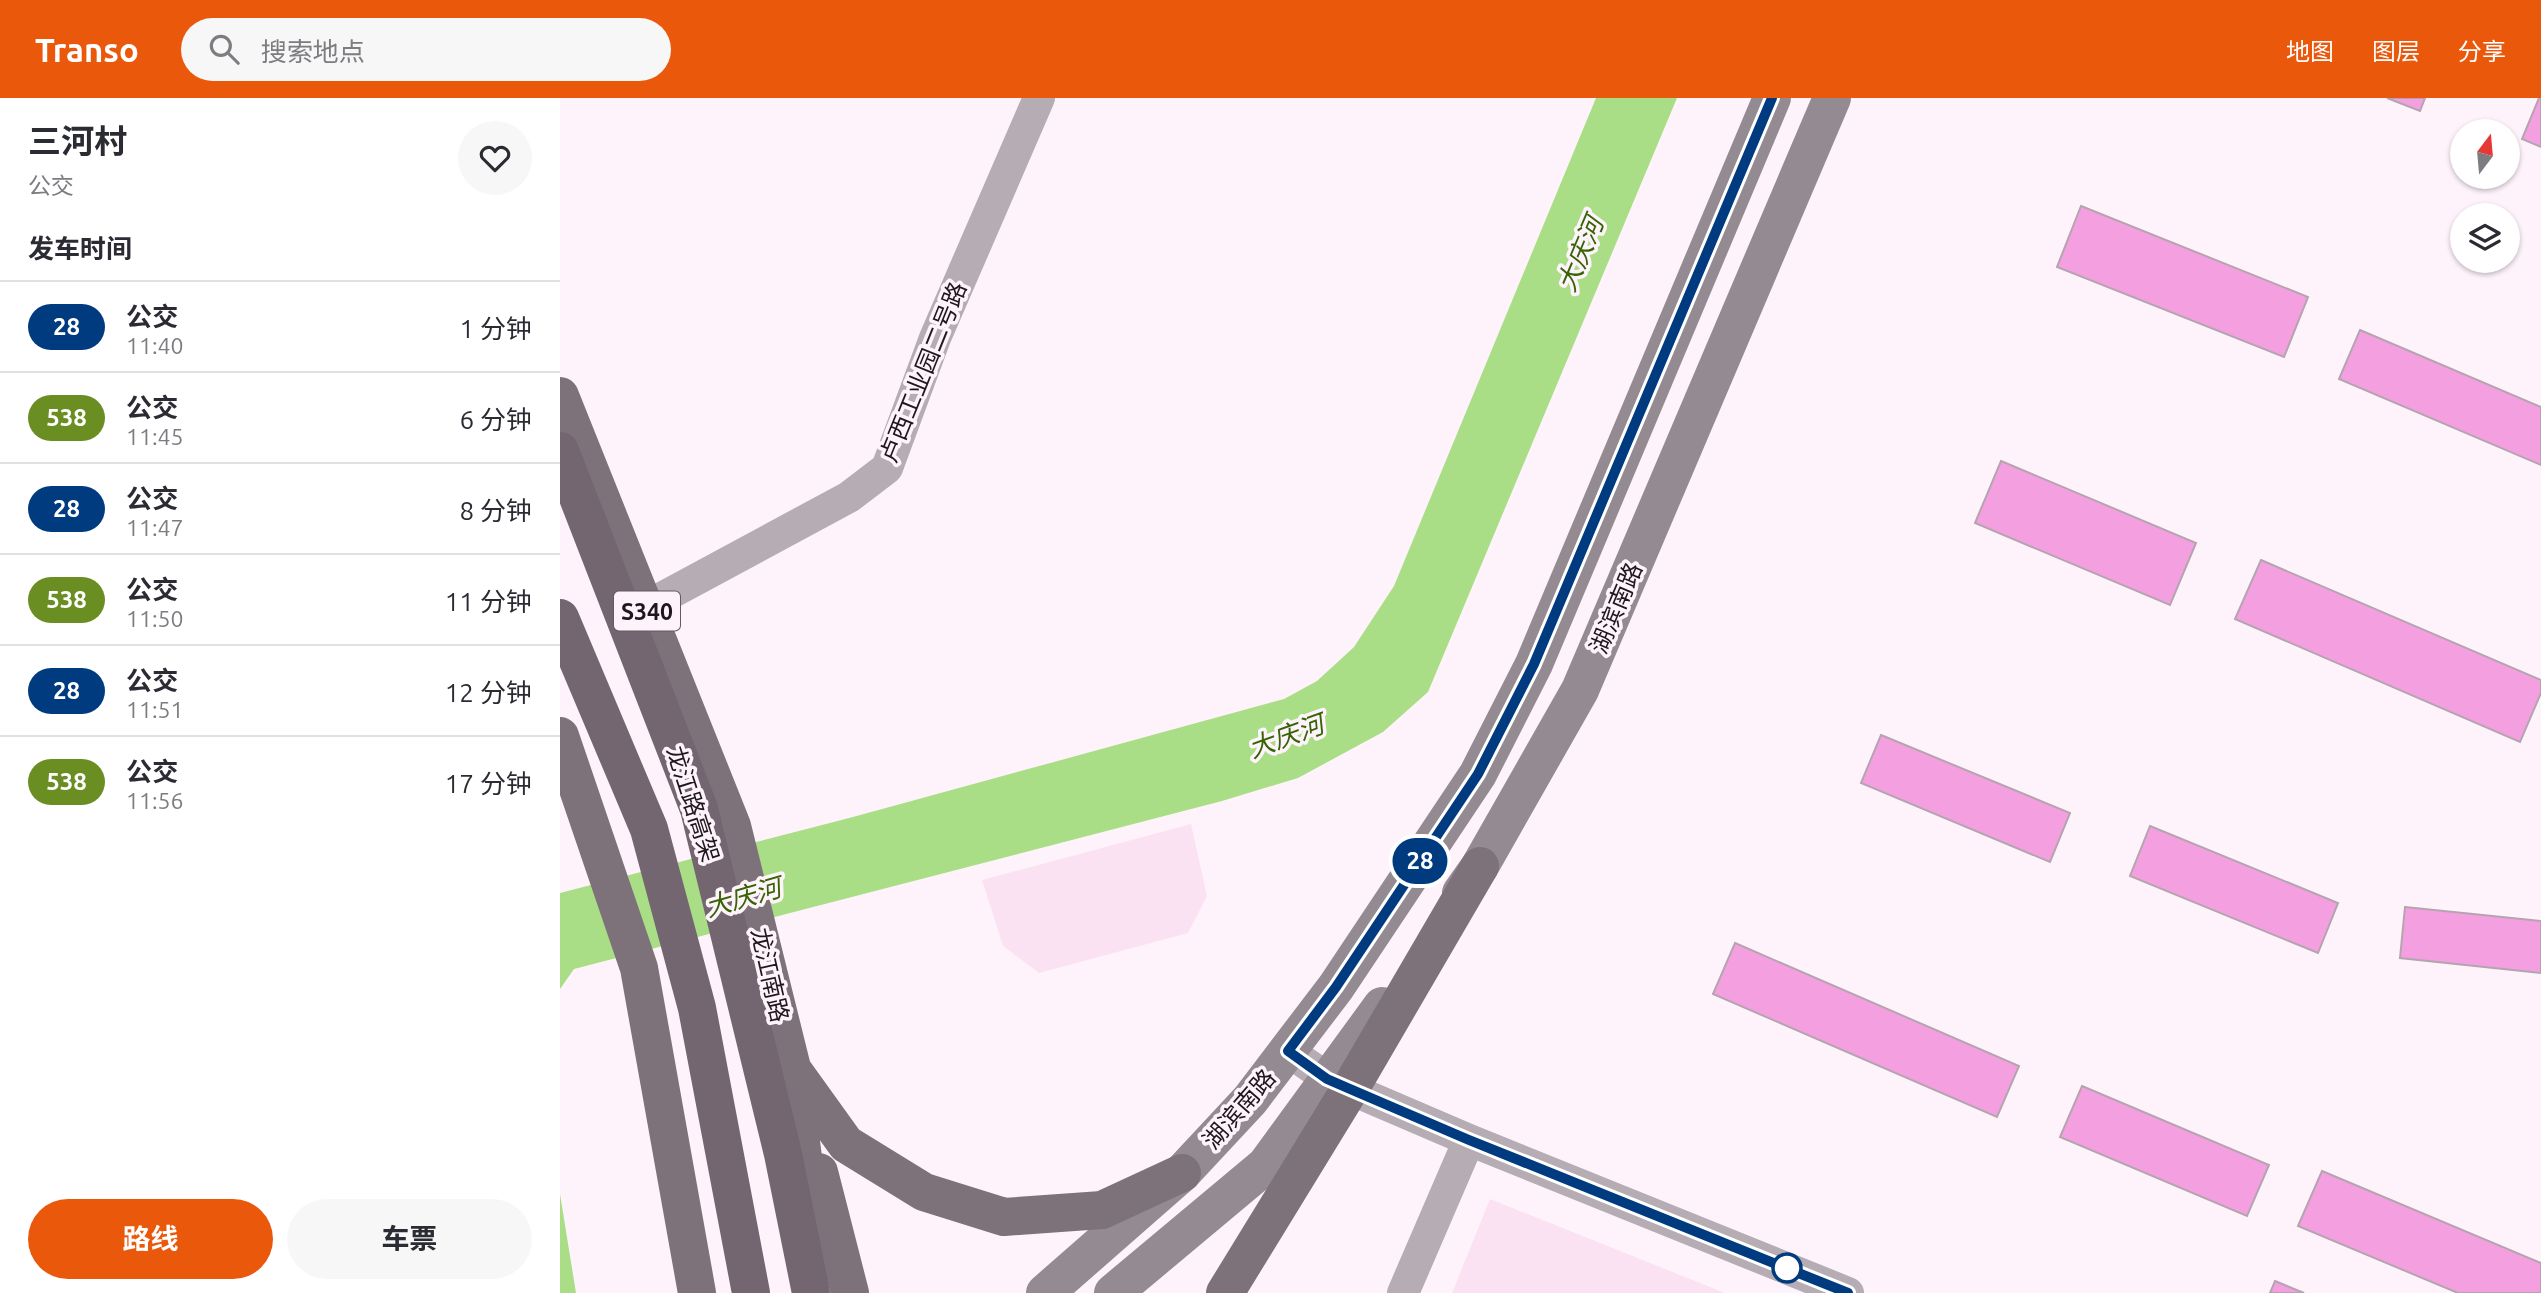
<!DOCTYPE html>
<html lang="zh">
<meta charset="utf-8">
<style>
body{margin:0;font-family:Ubuntu,"Noto Sans SC",sans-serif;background:#f7f7f7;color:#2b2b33;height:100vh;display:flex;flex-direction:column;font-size:26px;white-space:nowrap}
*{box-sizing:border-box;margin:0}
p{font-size:23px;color:#7c7c81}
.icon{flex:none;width:38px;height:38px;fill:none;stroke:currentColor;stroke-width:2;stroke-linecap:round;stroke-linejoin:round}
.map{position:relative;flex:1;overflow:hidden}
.side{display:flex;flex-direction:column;background:#fff;width:560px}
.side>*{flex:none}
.badge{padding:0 14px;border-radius:23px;font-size:24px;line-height:46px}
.needle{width:46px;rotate:16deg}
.controls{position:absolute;left:1890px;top:21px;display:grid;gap:14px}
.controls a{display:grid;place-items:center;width:70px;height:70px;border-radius:50%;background:#fff;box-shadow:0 2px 5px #0004;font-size:35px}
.map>.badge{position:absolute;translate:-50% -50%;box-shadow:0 0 0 4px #fff}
h2{padding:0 28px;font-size:26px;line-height:63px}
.round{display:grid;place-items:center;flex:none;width:74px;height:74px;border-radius:37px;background:#f7f7f7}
.head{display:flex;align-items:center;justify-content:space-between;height:119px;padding:0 28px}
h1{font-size:33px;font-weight:700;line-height:52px}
.action{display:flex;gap:14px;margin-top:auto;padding:14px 28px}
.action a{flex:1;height:80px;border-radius:42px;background:#ea580c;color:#fff;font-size:28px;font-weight:700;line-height:80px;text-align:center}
.action a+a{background:#f7f7f7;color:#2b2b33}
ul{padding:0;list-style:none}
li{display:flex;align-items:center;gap:21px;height:91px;padding:0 28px;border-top:2px solid #e1e1e2}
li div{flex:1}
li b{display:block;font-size:26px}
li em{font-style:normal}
li .badge{min-width:77px;font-weight:700;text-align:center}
header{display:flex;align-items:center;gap:42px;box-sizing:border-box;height:98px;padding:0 35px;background:#ea580c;color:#fff}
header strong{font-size:33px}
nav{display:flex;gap:38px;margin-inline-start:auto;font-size:24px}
.search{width:490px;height:63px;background:#f7f7f7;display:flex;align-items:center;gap:18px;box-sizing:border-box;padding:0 24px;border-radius:38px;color:#7c7c81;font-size:26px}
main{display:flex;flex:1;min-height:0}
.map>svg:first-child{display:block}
.built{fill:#fae2f3}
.water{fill:#a9de86}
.building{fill:#f4a0e0;stroke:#b5a4b0;stroke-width:2}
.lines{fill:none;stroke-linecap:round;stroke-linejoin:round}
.minor{stroke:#b5adb3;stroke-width:32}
.secondary{stroke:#948a91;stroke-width:38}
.primary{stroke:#7d717a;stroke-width:38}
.trunk{stroke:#746670;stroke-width:38}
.line-casing{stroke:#fff;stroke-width:16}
.line{stroke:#003b80;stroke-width:10}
.stop-dot{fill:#fff;stroke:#003b80;stroke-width:3.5}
.labels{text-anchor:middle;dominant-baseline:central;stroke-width:7;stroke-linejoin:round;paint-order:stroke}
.shield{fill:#fef3fb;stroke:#615a5f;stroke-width:2}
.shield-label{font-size:23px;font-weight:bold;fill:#1e181c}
.street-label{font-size:24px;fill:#1e181c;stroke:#fef3fb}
.water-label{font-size:26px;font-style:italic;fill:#366404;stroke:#fef3fb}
</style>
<header>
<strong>Transo</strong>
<div class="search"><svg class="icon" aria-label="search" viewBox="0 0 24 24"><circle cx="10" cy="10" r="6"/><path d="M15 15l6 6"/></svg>搜索地点</div>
<nav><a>地图</a><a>图层</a><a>分享</a></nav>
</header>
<main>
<section class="side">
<div class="head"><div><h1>三河村</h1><p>公交</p></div><a class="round"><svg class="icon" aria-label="heart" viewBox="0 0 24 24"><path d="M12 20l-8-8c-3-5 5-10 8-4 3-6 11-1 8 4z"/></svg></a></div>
<h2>发车时间</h2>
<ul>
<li><span class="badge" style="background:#003b80;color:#fff">28</span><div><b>公交</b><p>11:40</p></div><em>1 分钟</em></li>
<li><span class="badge" style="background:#6b8e23;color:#fff">538</span><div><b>公交</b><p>11:45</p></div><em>6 分钟</em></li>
<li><span class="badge" style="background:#003b80;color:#fff">28</span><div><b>公交</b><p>11:47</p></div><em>8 分钟</em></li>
<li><span class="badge" style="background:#6b8e23;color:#fff">538</span><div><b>公交</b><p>11:50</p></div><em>11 分钟</em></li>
<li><span class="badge" style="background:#003b80;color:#fff">28</span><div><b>公交</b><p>11:51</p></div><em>12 分钟</em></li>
<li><span class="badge" style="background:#6b8e23;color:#fff">538</span><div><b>公交</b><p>11:56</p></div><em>17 分钟</em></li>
</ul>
<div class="action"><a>路线</a><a>车票</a></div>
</section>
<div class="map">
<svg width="1981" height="1195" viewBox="0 0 1981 1195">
<rect width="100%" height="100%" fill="#fef3fb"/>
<path class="built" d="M631 726 647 798 628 835 479 875 443 848 422 782Z
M930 1101 1165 1195H892Z"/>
<path class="water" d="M1036 0H1117L868 594 823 634 738 680 662 703 14 871 0 891V795L293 719 724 601 757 583 794 549 834 488Z
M0 1096 16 1195H0Z"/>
<path class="building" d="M1827 0H1865L1860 13Z
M1979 0H1981V49L1962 41Z
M1521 108 1748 199 1724 259 1497 169Z
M1800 232 1981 309V367L1779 281Z
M1441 363 1636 445 1610 507 1415 425Z
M1701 462 1981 582V595L1960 644 1675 521Z
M1321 637 1510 715 1490 764 1301 685Z
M1590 728 1778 805 1758 855 1570 778Z
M1845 809 1981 823V875L1840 860Z
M1175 845 1459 968 1437 1019 1153 896Z
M1522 988 1709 1067 1687 1118 1500 1039Z
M1762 1073 1981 1165V1195H1898L1738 1128Z
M1715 1183 1744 1195H1710Z"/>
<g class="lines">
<path class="minor" d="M85 509 289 399 327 370 375 240 479 0
M728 953 767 980 790 991 909 1042 1288 1195
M843 1195 909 1042"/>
<path class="secondary" d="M901 795 920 768 1020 592 1272 0
M485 1195 622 1075 690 1002 776 889 918 676 974 566 1212 0
M553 1195 706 1067 822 908"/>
<path class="primary" d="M0 298 172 728 232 970 249 1109
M0 638 79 870 137 1195
M235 975 286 1046 364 1094 444 1119 542 1112 622 1075
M259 1074 290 1195
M665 1195 790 991 920 768"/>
<path class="trunk" d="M0 353 139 711 223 1056 251 1195
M0 520 89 731 137 910 191 1195"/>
</g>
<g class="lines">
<g class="line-casing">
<path id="line" d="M1212 0 974 566 918 676 776 889 728 953 767 981 790 991 909 1042 1288 1195"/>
</g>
<use href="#line" class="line"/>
</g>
<circle class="stop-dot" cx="1227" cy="1170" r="14"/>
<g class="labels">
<rect class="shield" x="54" y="493.5" width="66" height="39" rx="5"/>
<g class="shield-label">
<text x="87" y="513">S340</text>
</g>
<g class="street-label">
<text transform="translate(363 274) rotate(-68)">卢西工业园二号路</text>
<text transform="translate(1056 510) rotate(-67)">湖滨南路</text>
<text transform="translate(133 706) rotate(72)">龙江路高架</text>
<text transform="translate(210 877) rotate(77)">龙江南路</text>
<text transform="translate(679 1011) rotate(-49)">湖滨南路</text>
</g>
<g class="water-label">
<text transform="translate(1020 156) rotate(-67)">大庆河</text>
<text transform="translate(726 638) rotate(-20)">大庆河</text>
<text transform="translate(183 799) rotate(-16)">大庆河</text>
</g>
</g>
</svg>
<div class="controls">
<a><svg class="needle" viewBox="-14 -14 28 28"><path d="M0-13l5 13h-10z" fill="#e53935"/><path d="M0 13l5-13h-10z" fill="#7c7c81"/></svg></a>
<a><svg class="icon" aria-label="layers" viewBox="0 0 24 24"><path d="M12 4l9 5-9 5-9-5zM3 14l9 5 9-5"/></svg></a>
</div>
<b class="badge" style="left:860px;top:763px;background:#003b80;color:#fff">28</b>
</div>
</main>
